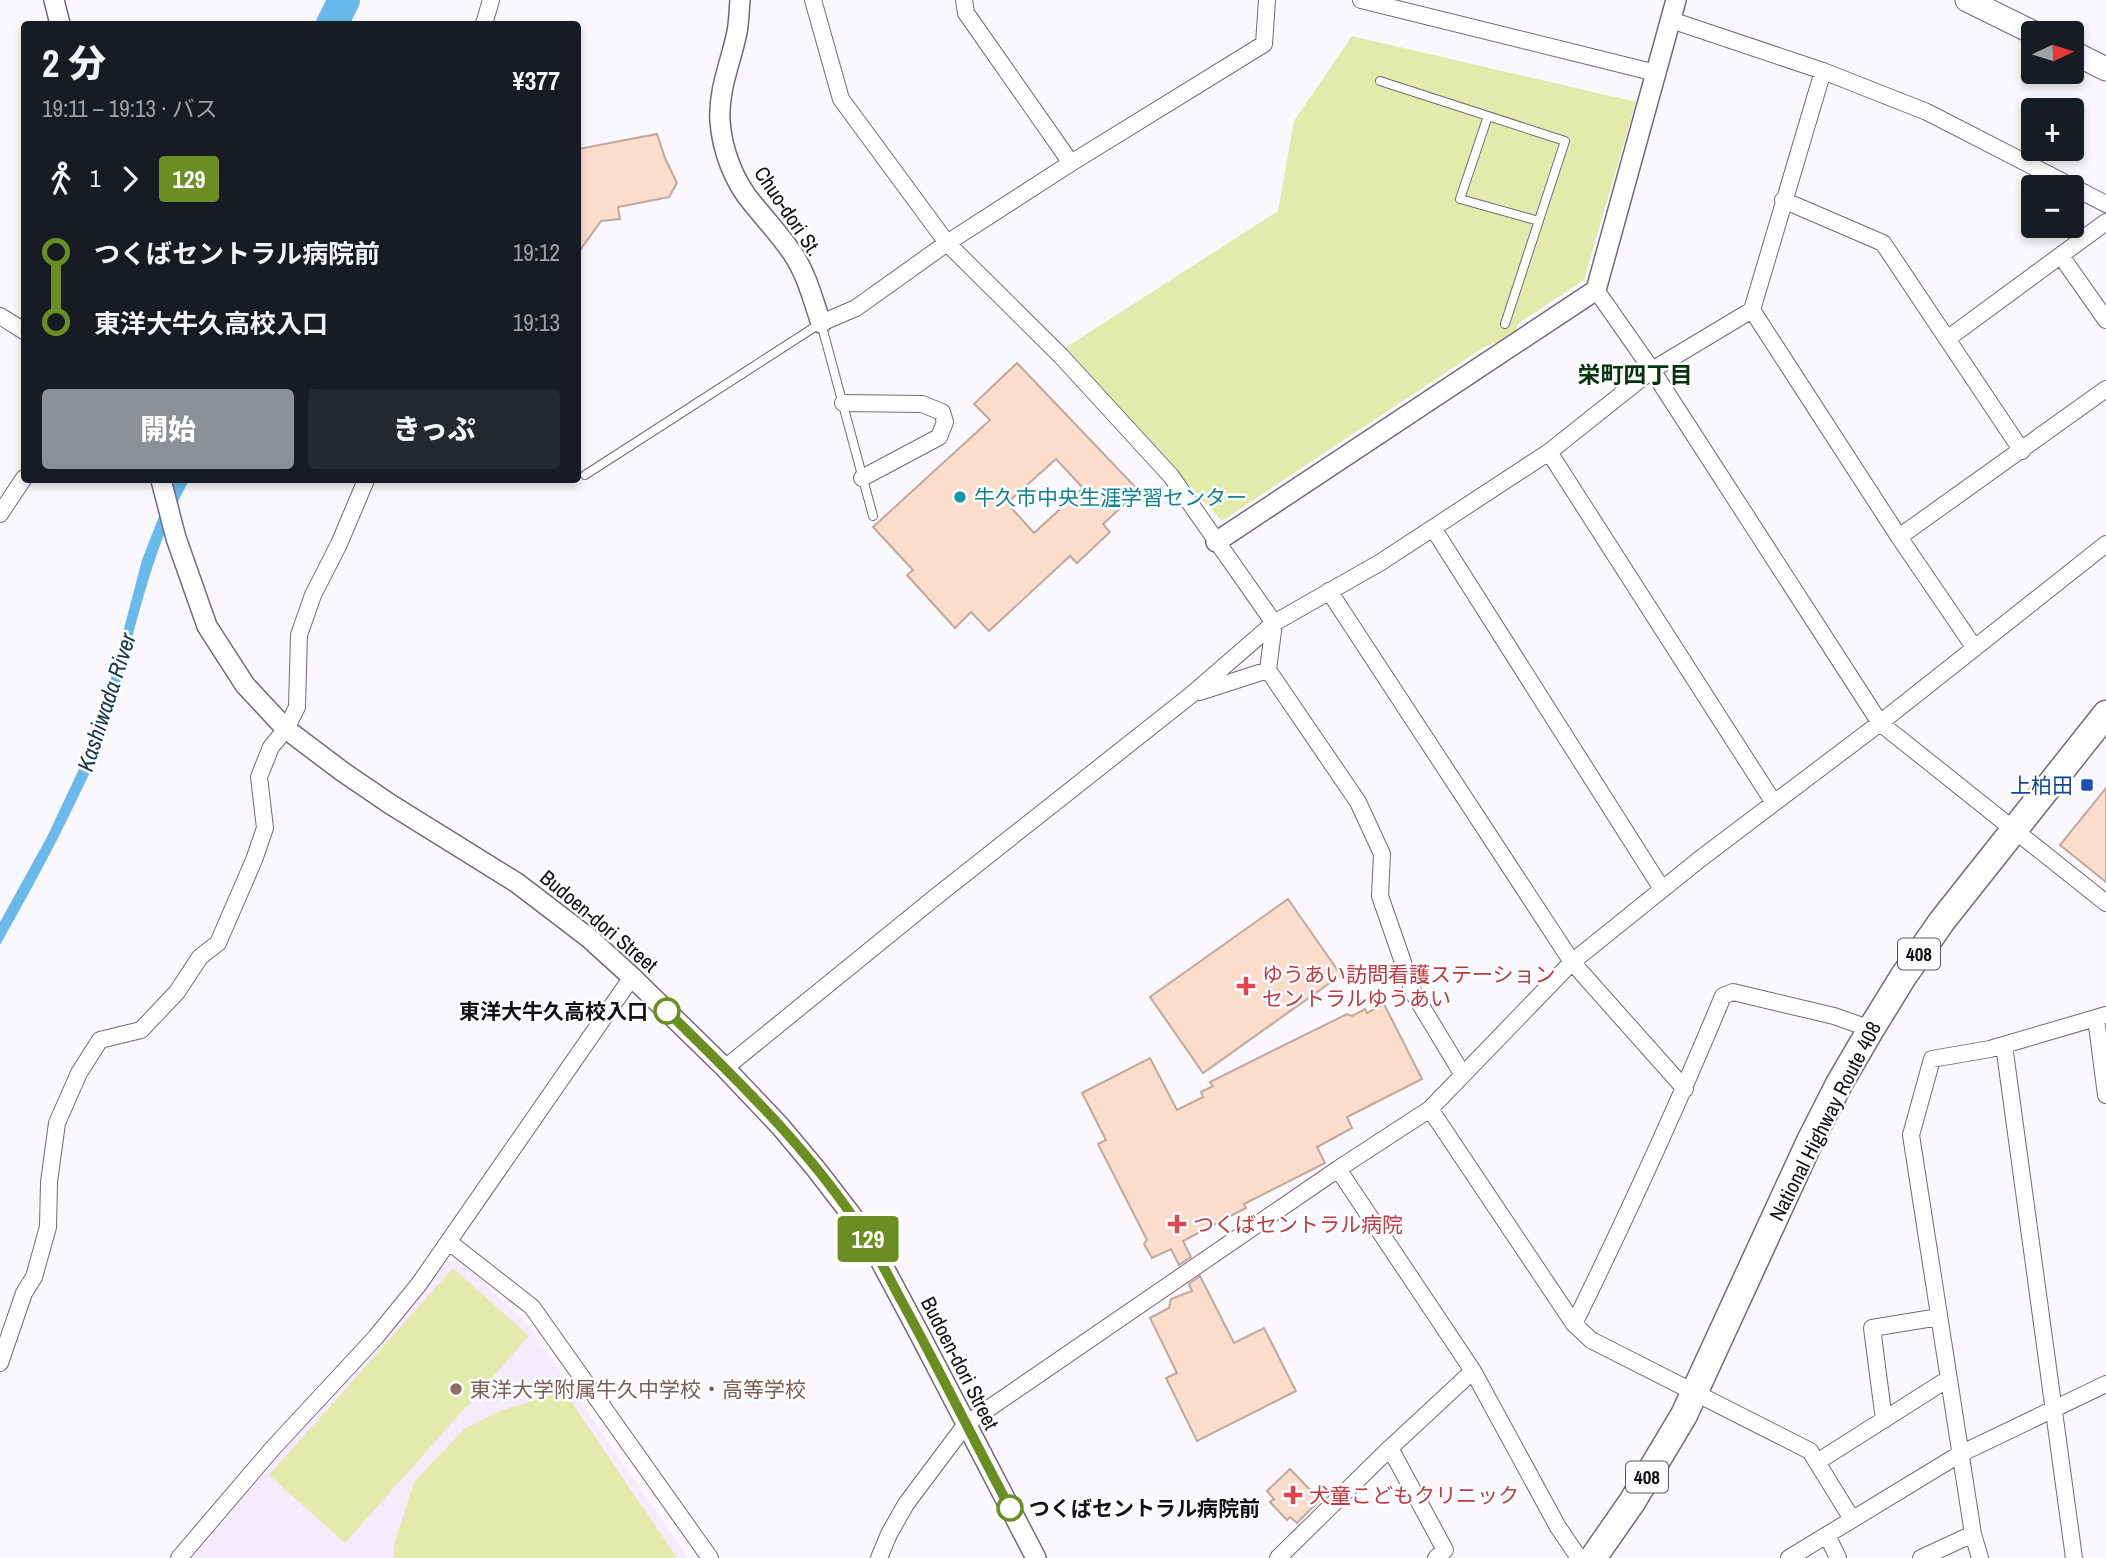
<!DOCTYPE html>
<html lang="ja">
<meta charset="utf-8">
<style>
body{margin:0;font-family:"Archivo Narrow","Noto Sans JP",sans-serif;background:#242831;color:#f1f3f6;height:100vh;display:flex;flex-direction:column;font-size:26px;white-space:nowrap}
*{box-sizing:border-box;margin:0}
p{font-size:23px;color:#9ea1a6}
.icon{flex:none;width:38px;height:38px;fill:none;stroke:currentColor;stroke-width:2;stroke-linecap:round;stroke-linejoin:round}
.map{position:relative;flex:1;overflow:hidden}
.sheet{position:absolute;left:21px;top:21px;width:560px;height:462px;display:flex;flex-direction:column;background:#171b24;border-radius:7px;box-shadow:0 4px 10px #0003}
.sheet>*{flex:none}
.badge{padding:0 14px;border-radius:5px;font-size:24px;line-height:46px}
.needle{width:46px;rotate:86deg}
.fabs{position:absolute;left:2021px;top:21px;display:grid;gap:14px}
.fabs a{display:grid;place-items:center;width:63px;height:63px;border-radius:7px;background:#171b24;box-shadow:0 4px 10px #0003;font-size:35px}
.map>.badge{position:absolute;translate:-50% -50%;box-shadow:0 0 0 4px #fff}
.legs{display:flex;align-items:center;gap:10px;height:77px;padding:0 21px;font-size:23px}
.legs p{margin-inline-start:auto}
.headline{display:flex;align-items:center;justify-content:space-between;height:119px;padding:0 21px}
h1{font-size:38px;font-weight:800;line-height:52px}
.primary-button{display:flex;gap:14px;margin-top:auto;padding:14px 21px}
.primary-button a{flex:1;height:80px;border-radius:7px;background:#8c9099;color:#fff;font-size:28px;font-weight:800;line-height:80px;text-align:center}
.primary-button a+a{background:#242831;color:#f1f3f6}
ul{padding:0 21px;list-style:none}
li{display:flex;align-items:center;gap:24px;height:70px;font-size:26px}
li i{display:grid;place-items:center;width:10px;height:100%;margin:0 9px;background:currentColor}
li i::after{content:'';width:18px;height:18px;margin:-9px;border:5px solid;border-radius:50%;background:#171b24}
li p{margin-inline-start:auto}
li:first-child i{background:linear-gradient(#0000 50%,currentColor 0)}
li:last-child i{background:linear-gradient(currentColor 50%,#0000 0)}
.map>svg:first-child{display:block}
.built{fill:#f4ebfc}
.green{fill:#e2eaac}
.water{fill:#69baea}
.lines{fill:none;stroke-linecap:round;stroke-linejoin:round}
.river{stroke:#69baea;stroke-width:32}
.building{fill:#fcdccb;stroke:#bfa99d;stroke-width:2;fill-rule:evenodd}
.service-casing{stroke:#73697b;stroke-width:10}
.minor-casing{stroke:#73697b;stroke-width:18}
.tertiary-casing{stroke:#73697b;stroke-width:22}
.secondary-casing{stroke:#73697b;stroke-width:25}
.trunk-casing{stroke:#73697b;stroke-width:29}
.service{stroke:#fff;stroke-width:8}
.minor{stroke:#fff;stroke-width:16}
.tertiary{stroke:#fff;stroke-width:19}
.secondary{stroke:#fff;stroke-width:23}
.trunk{stroke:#fff;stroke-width:26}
.line-1-casing{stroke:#fff;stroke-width:16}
.line-1{stroke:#6b8e23;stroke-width:10}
.culture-dot{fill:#0f9aa8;stroke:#fff;stroke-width:2.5}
.transit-dot{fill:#1a4fb4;stroke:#fff;stroke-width:2.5}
.health-dot{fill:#e0444e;stroke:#fff;stroke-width:2.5}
.stop-1-dot{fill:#fff;stroke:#6b8e23;stroke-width:3.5}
.education-dot{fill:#8d6e63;stroke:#fff;stroke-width:2.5}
.labels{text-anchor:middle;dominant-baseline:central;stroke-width:5;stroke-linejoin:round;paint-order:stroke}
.shield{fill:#fff;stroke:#5a585d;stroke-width:2}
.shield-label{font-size:19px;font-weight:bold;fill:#141017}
.street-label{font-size:21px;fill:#141017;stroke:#fff}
.culture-label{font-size:21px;fill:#0d838f;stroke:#fff;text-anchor:start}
.transit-label{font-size:21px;fill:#164399;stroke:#fff;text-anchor:end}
.health-label{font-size:21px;fill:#be3a42;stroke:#fff;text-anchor:start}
.stop-label{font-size:21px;font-weight:bold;fill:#141017;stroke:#fff;text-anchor:end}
.education-label{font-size:21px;fill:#785e54;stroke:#fff;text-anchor:start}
.neighbourhood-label{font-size:23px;font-weight:bold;fill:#04330e;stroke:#fff}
.water-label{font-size:23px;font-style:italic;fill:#12364a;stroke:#fff}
</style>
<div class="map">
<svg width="2106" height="1558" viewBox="0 0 2106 1558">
<rect width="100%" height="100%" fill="#faf8fc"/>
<path class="built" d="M446 1261H460L529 1326 688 1558H192L299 1433 382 1344Z"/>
<path class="green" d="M1352 36 1636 102 1584 280 1519 323 1513 336 1484 347 1222 521 1065 348 1278 211 1294 121Z
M453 1268 529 1336 345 1543 269 1475Z
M564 1391 677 1558H393L395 1541 414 1482 464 1429 500 1411Z"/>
<path class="water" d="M175 480H189C143 564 131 661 99 751 94 766 86 780 79 795 55 846 28 895 0 945V922L47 837 88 750 111 678 142 560 168 493Z"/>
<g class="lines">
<path class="river" d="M332 24 344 0"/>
</g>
<path class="building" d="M657 134 665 158 677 183 669 197 618 207 620 219 601 221 578 253V149Z
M1017 363 1139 491 1103 524 1110 532 1077 563 1070 556 989 631 971 612 955 628 907 575 913 570 873 527 990 420 974 404ZM1056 459 1083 488 1034 533 1007 503Z
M2106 788V882L2060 845Z
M1288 899 1341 975 1203 1073 1150 997Z
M1384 1004 1422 1079 1347 1117 1352 1128 1317 1147 1325 1163 1244 1204 1246 1208 1183 1241 1191 1257 1179 1265 1171 1249 1152 1258 1144 1244 1147 1240 1098 1144 1106 1140 1082 1093 1150 1058 1177 1110 1203 1097 1201 1092 1213 1086 1210 1082 1347 1014 1352 1016 1365 1009 1367 1013Z
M1200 1276 1234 1343 1264 1328 1296 1391 1197 1441 1166 1378 1177 1373 1150 1318 1169 1308 1171 1299 1192 1291 1189 1284Z
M1290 1469 1320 1500 1297 1523 1290 1517 1287 1520 1270 1502 1274 1499 1267 1491Z"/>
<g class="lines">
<g class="service-casing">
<path id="service" d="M1380 81 1565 141 1505 324
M1488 116 1460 199 1539 221
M585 475 821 323 873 516"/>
</g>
<g class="minor-casing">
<path id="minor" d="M813 0 841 99 947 243 1061 356 1171 476 1274 623 1268 670 1200 692
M964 0 966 13 1071 163
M1361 0 1656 73
M1671 20 1823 71 1927 112 2106 204
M484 24 491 0
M1783 200 1883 243 2022 451
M2061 256 2106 320
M1596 290 1652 370 1880 723 2106 903
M1752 310 1899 537 1974 647
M0 316 24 331
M821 323 856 308 947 243 1071 163 1264 44 1267 0
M1947 339 2106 222
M843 403 922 404 942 412 945 422 939 437 862 478
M1549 452 1774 803
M0 514 24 478
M1433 528 1662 889
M1899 537 2106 389
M1329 591 1572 962 1685 1089
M1268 670 1358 802 1382 854 1380 896 1414 994 1463 1075
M2096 1018 2106 1095
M2004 1045 2074 1558
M725 1068 933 899 1191 695 1274 623 1381 562 1549 452 1652 370 1752 310 1823 71
M1430 1109 1574 1324 1591 1340 1810 1451 1852 1519
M1338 1169 1473 1371 1558 1527 1579 1558
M449 1242 532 1307 710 1558
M1574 1324C1627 1216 1677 1107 1723 996L1733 992 1834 1016 1871 1029
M0 1363 24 1293 34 1277 48 1227 49 1182 57 1123 79 1073 100 1040 141 1030 177 992 200 957 218 943 254 860 265 828 259 777 271 747 286 729 297 707 299 635 313 595 339 544 366 480
M1884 1420 1872 1328 1939 1317
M1390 1448 1445 1550 1436 1558
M1817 1462 1948 1379
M1827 1535 1838 1558
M179 1558 273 1448 375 1338 419 1284 632 977
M879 1558 889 1534 906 1504 966 1424 1338 1169 1430 1109 1572 962 1700 859 1880 723 2106 544
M1278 1558 1390 1448 1473 1371
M1789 1558 1960 1454 2106 1384
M1921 1558 1973 1534
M1980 1558 1973 1534 1911 1135 1932 1059 1990 1049 2106 1015"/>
</g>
<g class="tertiary-casing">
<path id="tertiary" d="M54 0 60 24
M740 0C739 11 739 22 737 32 731 62 718 90 720 121 722 150 734 182 753 204 767 221 781 236 793 254 807 275 813 300 821 323
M161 480 176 538 207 626 245 685 286 729 343 772 390 804 517 883 589 938 632 977 725 1068 780 1126 816 1169 853 1217 873 1247 920 1335 1036 1558
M1216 542 1596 290 1676 0"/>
</g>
<g class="secondary-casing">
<path id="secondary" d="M1967 0 2034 33
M2072 52 2106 69"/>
</g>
<g class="trunk-casing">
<path id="trunk" d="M1593 1558 1632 1502 1684 1415 1810 1141 1839 1084 1871 1029 1903 977 1942 921 2106 714"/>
</g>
<use href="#service" class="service"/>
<use href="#minor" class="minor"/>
<use href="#tertiary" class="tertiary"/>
<use href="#secondary" class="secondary"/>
<use href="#trunk" class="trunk"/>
</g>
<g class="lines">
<g class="line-1-casing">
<path id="line-1" d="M667 1011C733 1076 801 1141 853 1217 872 1243 886 1272 901 1300 939 1369 973 1439 1010 1508"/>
</g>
<use href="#line-1" class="line-1"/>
</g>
<circle class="culture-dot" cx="960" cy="497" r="7"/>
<rect class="transit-dot" x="2080" y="778" width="14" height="14" rx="3.5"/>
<g class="health-dot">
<path d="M1242.5 975.5h7v7h7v7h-7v7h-7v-7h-7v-7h7z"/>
<path d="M1173.5 1213.5h7v7h7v7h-7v7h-7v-7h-7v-7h7z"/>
<path d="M1289.5 1484.5h7v7h7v7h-7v7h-7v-7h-7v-7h7z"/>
</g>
<g class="stop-1-dot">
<circle cx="667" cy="1011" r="12"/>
<circle cx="1010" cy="1508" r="12"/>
</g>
<circle class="education-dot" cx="456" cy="1389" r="7"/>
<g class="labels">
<g class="shield">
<rect x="1898" y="938.5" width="42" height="31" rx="5"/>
<rect x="1626" y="1461.5" width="42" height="31" rx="5"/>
</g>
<g class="shield-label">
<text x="1919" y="954">408</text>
<text x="1647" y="1477">408</text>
</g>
<g class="street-label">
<text transform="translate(788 211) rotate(56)">Chuo-dori St.</text>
<text transform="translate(599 921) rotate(40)">Budoen-dori Street</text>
<text transform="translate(1825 1121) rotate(-63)">National Highway Route 408</text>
<text transform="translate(960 1363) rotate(63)">Budoen-dori Street</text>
</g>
<g class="culture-label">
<text x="974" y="497">牛久市中央生涯学習センター</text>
</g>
<g class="transit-label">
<text x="2073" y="785">上柏田</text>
</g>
<g class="health-label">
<text x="1262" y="974">ゆうあい訪問看護ステーション<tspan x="1262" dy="24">セントラルゆうあい</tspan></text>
<text x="1193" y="1224">つくばセントラル病院</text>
<text x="1309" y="1495">犬童こどもクリニック</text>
</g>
<g class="stop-label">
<text x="648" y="1011">東洋大牛久高校入口</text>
<text x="1029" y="1508" text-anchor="start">つくばセントラル病院前</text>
</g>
<g class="education-label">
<text x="470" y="1389">東洋大学附属牛久中学校・高等学校</text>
</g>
<g class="neighbourhood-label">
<text x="1635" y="374">栄町四丁目</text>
</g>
<g class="water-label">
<text transform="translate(106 702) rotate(-72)">Kashiwada River</text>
</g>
</g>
</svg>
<div class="fabs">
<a><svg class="needle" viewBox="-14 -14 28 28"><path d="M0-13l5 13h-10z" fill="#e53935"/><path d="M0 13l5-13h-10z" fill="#9ea1a6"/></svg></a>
<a>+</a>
<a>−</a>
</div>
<b class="badge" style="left:868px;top:1239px;background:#6b8e23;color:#fff">129</b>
<section class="sheet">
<div class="headline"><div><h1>2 分</h1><p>19:11 – 19:13 · バス</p></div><b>¥377</b></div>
<div class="legs"><svg class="icon" aria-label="walk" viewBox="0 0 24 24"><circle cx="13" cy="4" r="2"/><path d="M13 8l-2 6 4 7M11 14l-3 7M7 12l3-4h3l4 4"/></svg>1<svg class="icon" aria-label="forward" viewBox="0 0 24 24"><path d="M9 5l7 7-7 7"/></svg><b class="badge" style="background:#6b8e23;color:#fff">129</b></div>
<ul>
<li><i style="color:#6b8e23"></i><b>つくばセントラル病院前</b><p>19:12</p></li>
<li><i style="color:#6b8e23"></i><b>東洋大牛久高校入口</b><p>19:13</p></li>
</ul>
<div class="primary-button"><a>開始</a><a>きっぷ</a></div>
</section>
</div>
